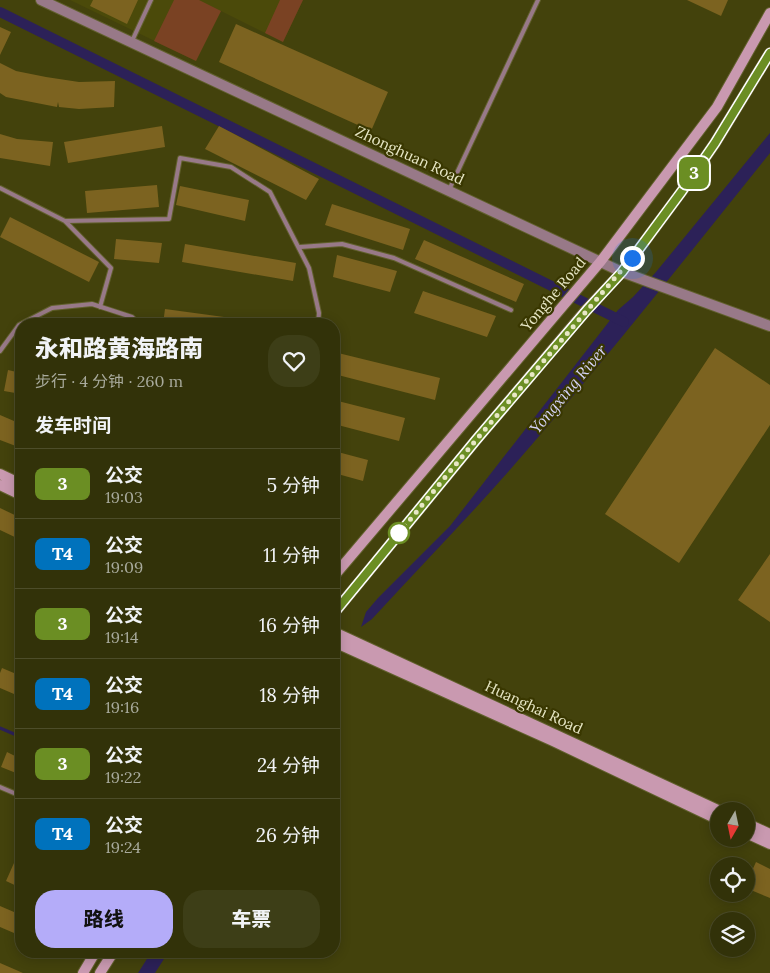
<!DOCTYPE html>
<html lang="zh">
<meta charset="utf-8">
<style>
body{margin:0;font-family:Lora,"Noto Sans SC",serif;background:#3d3e17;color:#f1f3f6;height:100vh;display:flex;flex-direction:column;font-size:19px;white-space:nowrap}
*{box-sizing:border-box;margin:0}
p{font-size:16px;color:#a8aa9c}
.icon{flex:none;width:28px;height:28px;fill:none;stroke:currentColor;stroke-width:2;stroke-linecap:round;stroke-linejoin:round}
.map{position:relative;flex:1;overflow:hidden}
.side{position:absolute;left:15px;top:318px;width:325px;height:640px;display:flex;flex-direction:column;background:#323209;border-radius:20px;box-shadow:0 2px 12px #0003,0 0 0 1px #4d4d2a}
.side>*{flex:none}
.badge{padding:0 10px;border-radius:8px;font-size:18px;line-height:32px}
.needle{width:32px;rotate:189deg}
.controls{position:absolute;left:710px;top:802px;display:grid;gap:10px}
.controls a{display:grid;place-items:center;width:45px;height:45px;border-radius:50%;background:#323209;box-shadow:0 2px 12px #0003,0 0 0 1px #4d4d2a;font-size:25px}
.you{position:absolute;width:25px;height:25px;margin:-12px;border:4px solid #fff;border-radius:50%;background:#1a73e8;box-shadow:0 0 0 8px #1a73e833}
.map>.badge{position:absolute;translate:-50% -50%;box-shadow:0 0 0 2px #fff}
h2{padding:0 20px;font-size:19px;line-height:45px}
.round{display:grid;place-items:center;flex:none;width:52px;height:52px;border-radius:20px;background:#3d3e17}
.overview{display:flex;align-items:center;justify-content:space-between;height:85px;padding:0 20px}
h1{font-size:24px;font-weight:800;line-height:38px}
.primary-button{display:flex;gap:10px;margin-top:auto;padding:10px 20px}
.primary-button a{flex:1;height:58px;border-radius:20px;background:#b4acf9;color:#111;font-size:20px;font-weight:800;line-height:58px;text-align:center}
.primary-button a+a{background:#3d3e17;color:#f1f3f6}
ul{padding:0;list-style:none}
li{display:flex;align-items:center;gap:15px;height:70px;padding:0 20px;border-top:1px solid #4d4d2a}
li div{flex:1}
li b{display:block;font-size:19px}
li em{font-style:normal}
li .badge{min-width:55px;font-weight:700;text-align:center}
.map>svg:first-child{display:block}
.built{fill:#4b4a0a}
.green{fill:#7a4223}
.water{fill:#2c2158}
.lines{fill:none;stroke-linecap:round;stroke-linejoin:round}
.stream{stroke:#2c2158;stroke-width:3}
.canal{stroke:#2c2158;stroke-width:10}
.building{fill:#7c6320}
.service-casing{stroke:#61602d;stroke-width:6}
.tertiary-casing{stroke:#61602d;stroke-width:12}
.secondary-casing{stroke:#61602d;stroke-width:12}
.service{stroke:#987988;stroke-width:4}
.tertiary{stroke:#987988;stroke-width:10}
.secondary{stroke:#c999b0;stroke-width:10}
.line-casing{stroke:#fff;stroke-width:11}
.line{stroke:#6b8e23;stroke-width:8}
.walk{stroke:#e7e7c5;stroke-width:5;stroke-dasharray:0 9}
.stop-dot{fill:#fff;stroke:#6b8e23;stroke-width:2.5}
.labels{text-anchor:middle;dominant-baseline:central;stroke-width:4.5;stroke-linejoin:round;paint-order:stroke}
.street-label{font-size:15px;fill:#e7e7c5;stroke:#393700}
.water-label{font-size:16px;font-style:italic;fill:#d6d4f8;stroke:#393700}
</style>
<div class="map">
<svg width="770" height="973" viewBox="0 0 770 973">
<rect width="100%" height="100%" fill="#43420c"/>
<path class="built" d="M70 0H303L283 42 221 11 196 61Z"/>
<path class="green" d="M174 0H199L221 11 196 61 154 41Z
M280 0H303L283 42 265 33Z"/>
<path class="water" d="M770 133V153C684 260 599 368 508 472 464 522 417 570 372 619L361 627 366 612 378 598 450 526 618 310 633 297 656 272Z
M152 951H169L155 973H138Z"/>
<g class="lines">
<path class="stream" d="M0 728 21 737"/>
<path class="canal" d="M0 12 624 322"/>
</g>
<path class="building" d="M93 0H138L127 24 90 6Z
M687 0H728L721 16Z
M236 24 388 92 371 131 219 62Z
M0 27 11 32 0 55Z
M0 63 16 71 46 77 79 82 115 81 114 107 79 109 59 107 58 102 57 107 6 97 0 93Z
M162 126 165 147 68 163 64 142Z
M219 126 319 179 306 200 205 149Z
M0 134 17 139 53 142 50 166 0 158Z
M157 185 159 207 87 213 85 191Z
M180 186 249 200 245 221 176 205Z
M332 204 410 229 403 250 325 225Z
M10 217 99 262 89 282 0 237Z
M116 239 162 243 159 263 114 259Z
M424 240 524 284 516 302 415 259Z
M185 244 296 263 293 281 182 262Z
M337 255 397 271 390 292 333 277Z
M423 291 496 316 487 337 414 313Z
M165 309 224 317 223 324H163Z
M715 348 770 385V425L679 563 605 514Z
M334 352 440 378 435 400 334 374Z
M8 370 21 373V394L4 391Z
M334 400 405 418 399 441 334 424Z
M0 415 21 424V448L0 440Z
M334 451 368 460 363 481 334 473Z
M0 508 21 518V540L0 530Z
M770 554V622L738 600Z
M2 668 21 676V697L0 688V673Z
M7 752 21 759V775L1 767Z
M756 862 770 869V898L746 888V884Z
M14 863 21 866V888L6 881Z
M0 906 21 915V936L0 927Z
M0 963 23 973H0Z"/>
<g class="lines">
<g class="service-casing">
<path id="service" d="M132 41 151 0
M0 188 65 221 169 219 180 158 231 167 270 192 309 268 319 313 318 324
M449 190 538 0
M65 221 111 268 100 307
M300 247 342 244 394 258 511 310
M0 351 19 325 52 308 92 304 132 317 139 324
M0 787 21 796"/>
</g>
<g class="tertiary-casing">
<path id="tertiary" d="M41 0 622 272 770 326"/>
</g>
<g class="secondary-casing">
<path id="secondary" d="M0 474 21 484
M0 485 21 495
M334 576 601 261 717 107 770 13
M334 613 476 440 587 309 622 272 682 191 715 143 770 53
M334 632 720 811
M334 642 553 741 719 820
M746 823 770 834
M746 833 770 844
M83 973 96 951
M100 973 114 951"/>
</g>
<use href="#service" class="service"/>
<use href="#tertiary" class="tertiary"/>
<use href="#secondary" class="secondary"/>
</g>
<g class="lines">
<g class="line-casing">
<path id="line" d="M334 613 476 440 587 310 622 272 682 191 715 143 770 53"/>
</g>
<use href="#line" class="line"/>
<path class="walk" d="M399 533 476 440 632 258"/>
</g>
<circle class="stop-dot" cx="399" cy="533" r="10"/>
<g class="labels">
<g class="street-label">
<text transform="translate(410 155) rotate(25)">Zhonghuan Road</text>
<text transform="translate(553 294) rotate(-50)">Yonghe Road</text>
<text transform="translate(534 707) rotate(25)">Huanghai Road</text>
</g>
<g class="water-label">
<text transform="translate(568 389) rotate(-50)">Yongxing River</text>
</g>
</g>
</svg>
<div class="controls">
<a><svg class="needle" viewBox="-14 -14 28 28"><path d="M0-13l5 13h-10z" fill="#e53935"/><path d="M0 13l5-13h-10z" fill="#a8aa9c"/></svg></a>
<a><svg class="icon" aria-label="locate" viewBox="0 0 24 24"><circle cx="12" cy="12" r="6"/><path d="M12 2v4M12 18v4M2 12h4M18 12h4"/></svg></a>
<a><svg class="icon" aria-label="layers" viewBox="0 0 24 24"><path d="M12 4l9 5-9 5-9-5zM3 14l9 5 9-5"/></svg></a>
</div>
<div class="you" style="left:632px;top:258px"></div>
<b class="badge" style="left:694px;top:173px;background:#6b8e23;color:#fff">3</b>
<section class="side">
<div class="overview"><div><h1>永和路黄海路南</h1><p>步行 · 4 分钟 · 260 m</p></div><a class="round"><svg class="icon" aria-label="heart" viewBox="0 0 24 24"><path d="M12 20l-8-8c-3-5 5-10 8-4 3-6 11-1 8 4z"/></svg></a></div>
<h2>发车时间</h2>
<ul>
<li><span class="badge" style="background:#6b8e23;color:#fff">3</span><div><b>公交</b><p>19:03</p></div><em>5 分钟</em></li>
<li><span class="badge" style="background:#0072bc;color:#fff">T4</span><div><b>公交</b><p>19:09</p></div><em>11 分钟</em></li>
<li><span class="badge" style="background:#6b8e23;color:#fff">3</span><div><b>公交</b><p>19:14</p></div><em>16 分钟</em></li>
<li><span class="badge" style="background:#0072bc;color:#fff">T4</span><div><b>公交</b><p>19:16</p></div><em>18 分钟</em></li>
<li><span class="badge" style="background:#6b8e23;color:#fff">3</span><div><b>公交</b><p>19:22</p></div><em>24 分钟</em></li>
<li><span class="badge" style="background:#0072bc;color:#fff">T4</span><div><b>公交</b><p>19:24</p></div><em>26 分钟</em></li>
</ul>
<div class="primary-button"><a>路线</a><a>车票</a></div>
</section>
</div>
